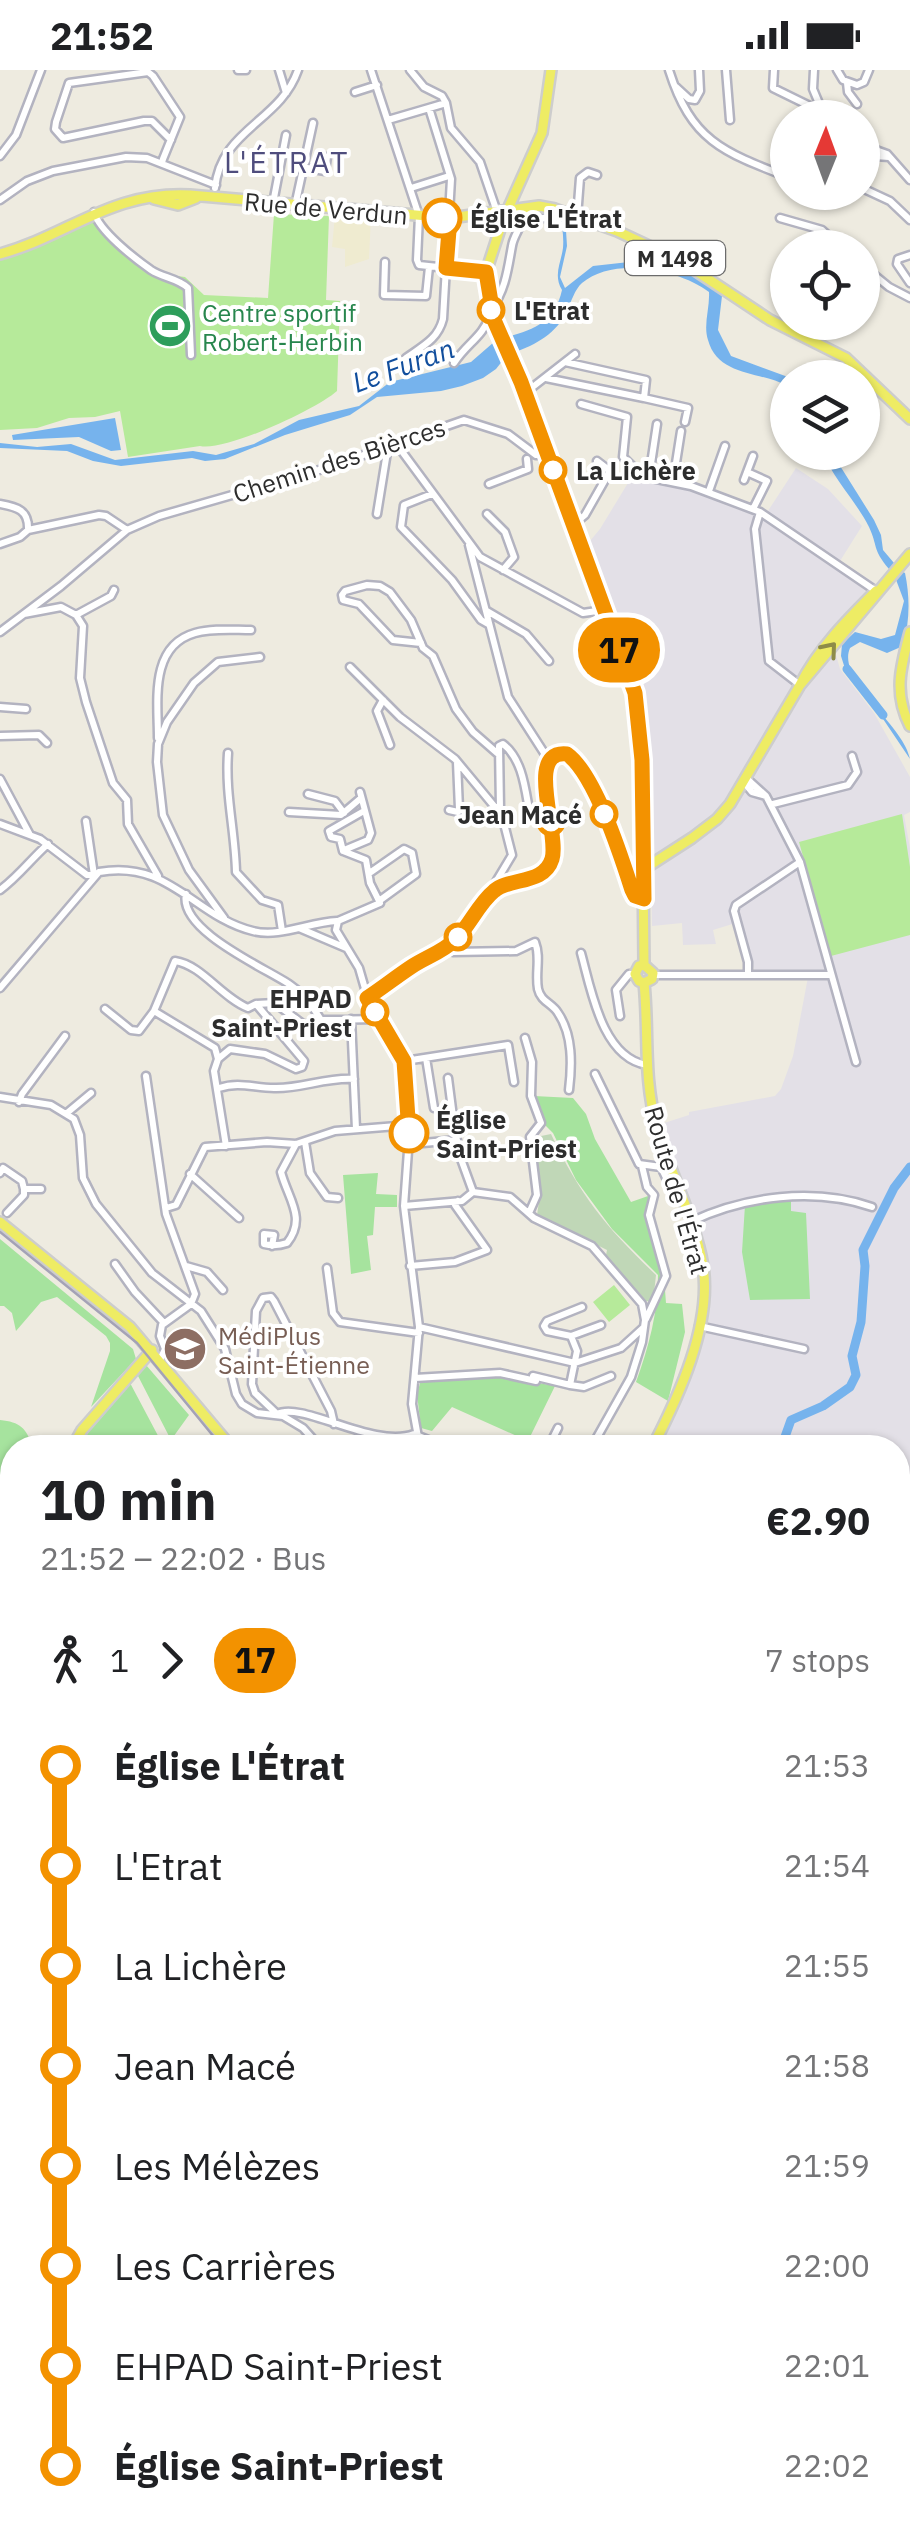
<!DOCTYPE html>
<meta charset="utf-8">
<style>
body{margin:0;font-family:"IBM Plex Sans",sans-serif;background:#f6f6f6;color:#202124;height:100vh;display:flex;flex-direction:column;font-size:38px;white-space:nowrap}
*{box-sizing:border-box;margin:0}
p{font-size:32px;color:#757577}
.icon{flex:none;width:55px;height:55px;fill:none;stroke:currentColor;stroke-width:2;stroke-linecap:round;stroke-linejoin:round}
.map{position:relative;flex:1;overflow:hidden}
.sheet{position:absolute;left:0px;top:1365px;width:910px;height:1102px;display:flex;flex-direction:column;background:#fff;border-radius:40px 40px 0 0;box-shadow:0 2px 8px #0004}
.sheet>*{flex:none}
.badge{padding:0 20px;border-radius:32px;font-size:35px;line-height:65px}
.needle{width:65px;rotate:1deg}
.tools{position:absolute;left:770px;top:30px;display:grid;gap:20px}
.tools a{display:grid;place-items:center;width:110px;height:110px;border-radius:50%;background:#fff;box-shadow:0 2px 8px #0004;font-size:50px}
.map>.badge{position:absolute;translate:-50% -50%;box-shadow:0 0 0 5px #fff}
.legs{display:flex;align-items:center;gap:15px;height:110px;padding:0 40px;font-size:32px}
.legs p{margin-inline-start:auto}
.overview{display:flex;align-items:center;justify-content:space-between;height:170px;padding:0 40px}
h1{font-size:55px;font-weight:700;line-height:75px}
ul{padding:0 40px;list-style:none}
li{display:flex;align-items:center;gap:35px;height:100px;font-size:38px}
li i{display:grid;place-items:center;width:15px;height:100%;margin:0 12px;background:currentColor}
li i::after{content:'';width:25px;height:25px;margin:-12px;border:8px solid;border-radius:50%;background:#fff}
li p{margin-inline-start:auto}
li:first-child i{background:linear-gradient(#0000 50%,currentColor 0)}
li:last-child i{background:linear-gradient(currentColor 50%,#0000 0)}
.status{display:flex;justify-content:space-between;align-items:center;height:70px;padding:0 50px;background:#fff;direction:ltr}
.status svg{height:28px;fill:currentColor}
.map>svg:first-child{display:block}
.industrial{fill:#e3e0e7}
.education{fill:#efebd0}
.green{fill:#a6e39e}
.cemetery{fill:#c0d7b7}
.pitch{fill:#b6ea9a}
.water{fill:#76b3ed}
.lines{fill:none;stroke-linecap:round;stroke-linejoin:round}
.river{stroke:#76b3ed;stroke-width:9}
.minor-casing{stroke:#b3b3c0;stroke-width:11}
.major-casing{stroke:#cdcdcd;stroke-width:14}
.highway-casing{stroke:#cdcdcd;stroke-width:16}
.minor{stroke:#fff;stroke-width:6}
.major{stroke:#eeec64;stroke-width:9}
.highway{stroke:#fbc45e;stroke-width:11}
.tram{stroke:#a4a2b6;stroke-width:2.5}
.rail{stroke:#a4a2b6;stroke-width:2.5}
.oneway{stroke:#8e8c48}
.line-1-casing{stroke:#fff;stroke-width:22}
.line-1{stroke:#f39200;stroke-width:15}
.stop-1-dot{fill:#fff;stroke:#f39200;stroke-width:5}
.labels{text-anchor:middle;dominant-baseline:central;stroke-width:8;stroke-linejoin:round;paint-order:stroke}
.shield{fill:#fff;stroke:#6c6c6c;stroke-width:2.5}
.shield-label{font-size:22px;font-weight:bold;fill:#2d2d2d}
.street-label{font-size:25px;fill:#2d2d2d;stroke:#fff}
.stop-label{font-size:25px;font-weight:bold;fill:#2d2d2d;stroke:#fff;text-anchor:start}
.leisure-label{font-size:25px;fill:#27864d;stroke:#fff;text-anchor:start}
.education-label{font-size:25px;fill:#785e54;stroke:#fff;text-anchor:start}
.water-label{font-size:28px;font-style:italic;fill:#114e9d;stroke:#fff}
.quarter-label{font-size:30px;letter-spacing:2.5px;fill:#4f4d7d;stroke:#fff}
</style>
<div class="status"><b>21:52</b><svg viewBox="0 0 49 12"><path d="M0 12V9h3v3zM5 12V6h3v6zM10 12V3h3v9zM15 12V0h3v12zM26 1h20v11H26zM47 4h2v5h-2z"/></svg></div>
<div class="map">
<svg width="910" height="2466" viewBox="0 0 910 2466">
<rect width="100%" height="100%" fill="#eeebe0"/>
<path class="industrial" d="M796 398 828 419 862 456 840 491 884 519 834 578 840 599 874 643 910 707V742L904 745 910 778V1781L898 1784V1378L657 1377 680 1333 700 1225 699 1192 663 1081 661 1054 689 1045V1042L775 1026 781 1019 793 986 809 902H755L739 852 713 860 716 874 683 875 682 853 652 856 651 802 632 627 579 484 600 459 631 408 702 422 764 447Z
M898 2323H910V2466H872L868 2455H898Z
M761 2455H866L870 2466H763Z"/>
<path class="education" d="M335 145 371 146 369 189 345 197V179L332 177Z
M344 2455H450L446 2466H352Z"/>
<path class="green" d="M534 1026 573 1028 586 1044 595 1069 631 1132 651 1125 647 1141 663 1194 666 1233 682 1234 685 1262 668 1331 636 1312C649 1276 658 1243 658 1205L612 1159 576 1110 553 1063 544 1054Z
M378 1103 376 1124 397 1125V1137H375L373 1165 367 1166 371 1200 351 1204 343 1105Z
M791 1131V1141L806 1143 810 1229 750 1230 742 1182 745 1135Z
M0 1169 133 1279 136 1289 91 1337 110 1281V1273L106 1266 57 1227 41 1232 16 1261 12 1243 4 1236H0Z
M146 1295 189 1345 171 1370 137 1304Z
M499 1306 555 1316 528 1371 452 1337 432 1361 421 1358 417 1324 421 1310Z
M129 1311 164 1377 81 1378 83 1366Z
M0 1350C20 1352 27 1358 32 1377L12 1378V1432L0 1434Z
M6 1803 12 1804C13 1830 3 1851 2 1876 2 1901 12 1925 12 1949L0 1953V1806Z
M0 2318 12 2331V2409L0 2420Z
M12 2431V2455H165L178 2466H0V2444Z"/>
<path class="cemetery" d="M551 1064C581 1127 606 1157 656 1205L653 1232 646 1231 606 1185 607 1180 537 1145 540 1125 531 1068Z"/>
<path class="pitch" d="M94 142 104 164 154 203 185 207 204 225 268 228 274 144 329 146 326 230 340 231 337 321C317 339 225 382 200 376L128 387 120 341 95 347 69 348 37 358 0 360V184Z
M902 744 910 797V865L831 886 799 772Z
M614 1215 630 1235 609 1252 593 1232Z
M910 1788V2035H898V1792Z"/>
<path class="water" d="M560 143 565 145 567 176 560 207 565 218 593 196 656 189 679 193 715 216 722 226 718 260 731 286 788 307 787 316C761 301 718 307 708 270 703 255 710 238 709 222 679 199 613 186 582 213 575 219 571 232 567 241 556 264 537 274 513 283L506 267C535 260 555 251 562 220 553 205 561 193 563 178 564 167 562 155 560 143Z
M494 272H502L507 285 496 299 483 308 462 316 441 321 377 327 350 345 285 365 225 389 205 391 192 388 121 396 93 391 67 381 0 378V373L37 377 71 374 115 390 193 381 216 385 254 374 299 350 359 336 390 312 471 292Z
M115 348 121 380 111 381 79 367 13 370 12 365Z
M823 383H832L874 450 881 465 883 480 894 493 889 499C872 479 878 476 869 457 856 431 834 410 823 383Z
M901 501 905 503C910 527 910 551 903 576L887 583 860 572 850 578C836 610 904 655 910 689L875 637 847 605 841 586 842 574 855 562 881 569 895 565 904 531 895 507Z"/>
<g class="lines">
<path class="river" d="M847 599 883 645
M781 1378 791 1350 823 1336 850 1317 856 1305 852 1286 861 1252 865 1196 863 1180 894 1118 910 1097"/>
<g class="minor-casing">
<path id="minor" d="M238 0H246
M279 0 286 23
M371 0 419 146 417 190 419 195 486 202
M410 0 424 17 442 26 446 33 451 58 480 92 497 142
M669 0C691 70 722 82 788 107
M726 0 730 50
M774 0 773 18 822 42
M814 0 813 19 825 48
M837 0 843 10 857 15 864 12 869 0
M847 13 848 22 857 34
M676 17 689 29 695 30 700 21 699 0
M355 22 377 15
M388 50 446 33
M862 75 887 84 910 110
M862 85 889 87
M0 86 16 65 41 0
M162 93 163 89 180 47 153 6 148 2 69 13 56 52 55 59 63 68 144 51H152L171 70
M301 97 325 101 327 87
M215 118C221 59 280 52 298 0
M411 118 449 106
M862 118 890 131 910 150
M0 130 27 111 53 101 126 87 147 88 216 115
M273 133 286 65
M295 136 313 53
M94 142C99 161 134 188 151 200 163 208 177 208 188 218L191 285
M504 147 521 153 557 145 559 141
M577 147 580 108 588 102 597 105
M780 148 822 160 842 178
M910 185 898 189 897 194 910 213
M385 192 384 225 426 226 429 197
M862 195 889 217 910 228
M492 238C506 219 508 197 512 176 513 168 519 160 521 153
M406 288C423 276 438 269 443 249L451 109 429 38
M454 293C468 272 482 268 491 244
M546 308 644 328 646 310 565 292
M525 323 575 284
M644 328 688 338 685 352
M581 334 627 347 623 387 642 406 691 416 760 442 876 521
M395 372 480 487 583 543 604 540
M747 402 767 411 753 439
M649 407 657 354
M744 410 753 386
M673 412 681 361
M489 414 528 399 527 389
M709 421 725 376
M432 424 404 435 401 457 452 510 481 550 488 554
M0 434C17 437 29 440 28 460
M760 442 755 459 769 591 800 615
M377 444 388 376
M487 444 505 462 514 487 503 500
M574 454 585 445 610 401 597 391
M0 474 20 467 28 460 99 445 106 446 127 460
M469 475 508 627 548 689
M487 541 526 564 549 591
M24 544 61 537 76 545 83 556 80 608 86 632 113 713 127 730 128 754 158 806
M76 545 111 526 114 520
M0 562 61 516 127 460 159 446 326 398 464 350 508 364 536 385 547 383
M421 573 393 570 359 534 343 530 342 525 345 521 367 515 380 516 390 522 411 550 423 578 433 586 456 639 473 662 497 683
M350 597 400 647 455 689 494 736 500 738
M383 630 377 641 390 675
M0 637 26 639
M0 666 39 665 47 673
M158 668C158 632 149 576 195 563 212 558 233 560 251 560
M228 683C225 724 235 761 236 802L262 830 278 835 282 861
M0 709 30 765
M743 711 752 722 766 726 745 707
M308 724 335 731 344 743
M766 726 800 792 856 992
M773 734 848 715 857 702 852 686
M449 740 458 742 459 739 457 692
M289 742 341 745 361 728
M86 751 94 805
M0 754 40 769 87 805H92
M344 780 368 770 371 763 360 722
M343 781 366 790 370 813 380 833 338 851 336 860 359 898 370 936 405 991 409 1067 404 1136 419 1257 412 1334 420 1378
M343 781 340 769 331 767 329 761 364 741
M371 802 404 779 412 783 416 804 379 831
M0 820C18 807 31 789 48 774
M494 820V815L512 785 500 738 499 676 503 674C522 689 525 717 529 740
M186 824C178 860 263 897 289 914 303 923 313 936 321 950
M224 848 189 800 163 745 157 692 158 674 167 652 194 613 218 592 260 587
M299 858 346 878
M446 878 453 882 516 881 535 872C541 887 535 903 538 919 541 932 552 933 558 943 573 965 572 995 569 1020
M581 883C591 919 602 988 647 995
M748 904V892L734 841 736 835 800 792
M653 905H831
M0 918 99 802C169 789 195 847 253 861 280 868 309 852 337 851
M367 928C382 918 396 907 411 897 426 888 443 882 456 869 470 855 479 833 494 821 510 807 544 815 552 789 560 764 525 679 567 684 595 705 621 785 631 819L635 826 643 829
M105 939 131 960 139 961 154 941 175 891C202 895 221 927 248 938L256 934
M154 941 215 978 218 989
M620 946 616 920 629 904H635
M351 949 356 1059
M525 968 532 992 531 1026 541 1053 530 1067 537 1125 529 1143
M426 988 434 1038
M405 991 508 975 514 1012
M595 1004 639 1094 661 1097 669 1114 677 1115
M146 1006 166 1144 195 1224 191 1234 162 1255 160 1266 165 1279 160 1290
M448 1008 457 1078 473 1122
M219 1018C239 1011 254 1018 274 1018 301 1019 326 1007 354 1009
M0 1027 51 1035 74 1049 80 1065 83 1108 96 1134 152 1203 201 1241 225 1279 236 1324 242 1334 257 1343 283 1346 303 1358 321 1378
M19 1032 22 1024 65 966
M67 1043 91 1023
M410 1067 423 1073 457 1070
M305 1072 310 1103 327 1127 338 1128
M226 1076 214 1001 218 989 230 979 265 984 296 999 302 997 304 991 256 934 275 933 304 955 321 950 379 949
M642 1096 647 1117 654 1125 649 1145 666 1206 646 1249
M0 1103 3 1098 22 1111 24 1119H41
M190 1104 239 1148
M473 1122 510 1127 534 1148 592 1176 642 1234 645 1250 642 1272 631 1307 591 1378
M404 1136 462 1131 473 1122
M166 1138 176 1135 205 1077 267 1072 296 1074 335 1061 409 1055
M7 1143 24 1125V1119
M690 1152C745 1126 814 1117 872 1137
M272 1176 274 1165 264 1164V1174C272 1176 278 1176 287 1173 307 1148 288 1129 281 1102L296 1074
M115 1194 135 1222 164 1253
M186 1196 207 1202 223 1220
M410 1196 455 1192 487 1180 455 1135 458 1131
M327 1198 333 1243 340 1252 419 1263
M582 1237 547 1251 544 1256 547 1261 571 1266 601 1255
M699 1256 804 1279
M419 1257 575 1293 621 1278 643 1258
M571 1266 577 1281 570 1315 584 1317 611 1306
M533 1306 570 1315
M415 1308 500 1303 536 1311
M334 1354 331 1341 274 1231 271 1227 263 1228 256 1241 252 1314 255 1323 277 1344C303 1331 373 1379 414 1364L448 1378
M548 1378 558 1358
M898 1421 910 1420
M0 1526 12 1533
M0 1661 12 1665
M898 1661 910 1662
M0 1701 12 1703
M0 1780 12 1770
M0 1800 12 1796
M0 1961 10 2012
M898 2180 910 2177
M898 2303 903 2179
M0 2313 12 2325
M898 2323H910
M0 2439 12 2429
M172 2455 189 2466
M271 2455 294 2466
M550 2455 552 2466
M633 2455 635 2466
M711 2455 713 2466
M224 2466 226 2455
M331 2466 334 2455
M448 2466 452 2455
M496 2466 506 2455
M520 2466V2455"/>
</g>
<g class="major-casing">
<path id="major" d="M551 0 542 63 503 150 486 202 488 223 494 250 521 311 635 623 642 690 644 895
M154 129 178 135 196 128
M0 184C69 165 111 121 190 125L450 148 539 136 555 139 617 161 681 191 770 250 846 288 910 349
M876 521C848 549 818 579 800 615L910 484
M910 562C901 596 893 623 910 656
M644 799 692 768 717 749 730 734 800 615
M644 895 653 903 652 909 644 913
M644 895 639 896 635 904 639 911 644 913
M644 913C649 961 643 1010 657 1057 670 1104 695 1148 703 1196 712 1255 679 1326 652 1378
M0 1152 130 1257 232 1378
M72 1378 82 1360 152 1280
M620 2455 622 2466
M887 2455 890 2466"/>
</g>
<g class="highway-casing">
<path id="highway" d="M0 1445 12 1443
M0 1470H12
M0 1479H12
M0 1511 12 1512
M898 1787 910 1783"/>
</g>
<use href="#minor" class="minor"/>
<use href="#major" class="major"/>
<use href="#highway" class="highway"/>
<path class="tram" d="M0 1162 137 1273 223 1378
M898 2203 910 2206
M627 2455 629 2466"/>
<path class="rail" d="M0 1712 12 1715
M875 2455 878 2466"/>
</g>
<defs><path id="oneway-chevron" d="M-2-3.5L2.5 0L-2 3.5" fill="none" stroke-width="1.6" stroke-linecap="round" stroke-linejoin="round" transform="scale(2.5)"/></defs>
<use class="oneway" href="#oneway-chevron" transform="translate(830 579) rotate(-50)"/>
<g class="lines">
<g class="line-1-casing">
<path id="line-1" d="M409 1063 404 991 367 928C382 918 396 907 411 897 426 887 443 882 456 869 470 855 479 833 494 821 510 807 544 815 552 789 560 764 524 679 567 684 595 704 621 786 632 820L635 826 644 829 642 690 635 623 521 312 494 250 486 202 446 198 450 148H442"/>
</g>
<use href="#line-1" class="line-1"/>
</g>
<defs>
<g id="stadium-disc" transform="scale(2.25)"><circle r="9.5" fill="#2e9e5b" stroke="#fff"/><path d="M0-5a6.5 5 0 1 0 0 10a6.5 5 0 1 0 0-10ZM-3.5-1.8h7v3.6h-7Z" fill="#fff"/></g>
<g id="university-disc" transform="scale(2.25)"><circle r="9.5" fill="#8d6e63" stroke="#fff"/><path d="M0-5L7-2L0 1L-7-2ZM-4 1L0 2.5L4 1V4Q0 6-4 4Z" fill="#fff"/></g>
</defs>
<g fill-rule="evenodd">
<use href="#stadium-disc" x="170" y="256"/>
<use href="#university-disc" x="185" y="1279"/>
</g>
<g class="stop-1-dot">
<circle cx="442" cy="148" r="18"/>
<circle cx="491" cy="240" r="12"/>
<circle cx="553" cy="400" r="12"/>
<circle cx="604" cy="744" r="12"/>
<circle cx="551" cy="752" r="12"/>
<circle cx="458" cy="867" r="12"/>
<circle cx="375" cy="942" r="12"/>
<circle cx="409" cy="1063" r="18"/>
</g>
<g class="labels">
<rect class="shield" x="625" y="171" width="100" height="34" rx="8"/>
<g class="shield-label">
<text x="675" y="188">M 1498</text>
</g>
<g class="street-label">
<text transform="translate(326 138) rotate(5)">Rue de Verdun</text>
<text transform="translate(339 390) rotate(-18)">Chemin des Bièrces</text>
<text transform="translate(677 1120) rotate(74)">Route de l'Étrat</text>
</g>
<g class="stop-label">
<text x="470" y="148">Église L'Étrat</text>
<text x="514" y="240">L'Etrat</text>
<text x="576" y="400">La Lichère</text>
<text x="582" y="744" text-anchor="end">Jean Macé</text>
<text x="352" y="928" text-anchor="end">EHPAD<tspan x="352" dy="29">Saint-Priest</tspan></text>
<text x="436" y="1049">Église<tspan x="436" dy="29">Saint-Priest</tspan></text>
</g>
<g class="leisure-label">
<text x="202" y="242">Centre sportif<tspan x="202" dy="29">Robert-Herbin</tspan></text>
</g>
<g class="education-label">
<text x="218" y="1265">MédiPlus<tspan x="218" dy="29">Saint-Étienne</tspan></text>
</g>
<g class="water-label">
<text transform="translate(403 295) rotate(-20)">Le Furan</text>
</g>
<g class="quarter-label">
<text x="287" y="91">L'ÉTRAT</text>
</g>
</g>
</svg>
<div class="tools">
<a><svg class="needle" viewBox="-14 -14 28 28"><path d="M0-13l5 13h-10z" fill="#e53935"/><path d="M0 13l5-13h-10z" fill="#757577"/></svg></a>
<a><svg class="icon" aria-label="locate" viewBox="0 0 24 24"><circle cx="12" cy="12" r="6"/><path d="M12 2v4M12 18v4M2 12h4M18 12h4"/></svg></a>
<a><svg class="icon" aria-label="layers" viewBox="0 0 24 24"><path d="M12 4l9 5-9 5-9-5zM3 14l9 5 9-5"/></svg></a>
</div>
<b class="badge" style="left:619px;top:580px;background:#f39200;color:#111">17</b>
<section class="sheet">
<div class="overview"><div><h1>10 min</h1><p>21:52 – 22:02 · Bus</p></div><b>€2.90</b></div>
<div class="legs"><svg class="icon" aria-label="walk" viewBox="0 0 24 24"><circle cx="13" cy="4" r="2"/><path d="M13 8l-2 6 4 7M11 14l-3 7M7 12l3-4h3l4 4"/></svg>1<svg class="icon" aria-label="forward" viewBox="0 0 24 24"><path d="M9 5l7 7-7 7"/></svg><b class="badge" style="background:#f39200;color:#111">17</b><p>7 stops</p></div>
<ul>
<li><i style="color:#f39200"></i><b>Église L'Étrat</b><p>21:53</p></li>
<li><i style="color:#f39200"></i><span>L'Etrat</span><p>21:54</p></li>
<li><i style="color:#f39200"></i><span>La Lichère</span><p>21:55</p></li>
<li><i style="color:#f39200"></i><span>Jean Macé</span><p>21:58</p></li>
<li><i style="color:#f39200"></i><span>Les Mélèzes</span><p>21:59</p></li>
<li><i style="color:#f39200"></i><span>Les Carrières</span><p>22:00</p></li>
<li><i style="color:#f39200"></i><span>EHPAD Saint-Priest</span><p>22:01</p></li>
<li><i style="color:#f39200"></i><b>Église Saint-Priest</b><p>22:02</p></li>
</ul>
</section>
</div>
